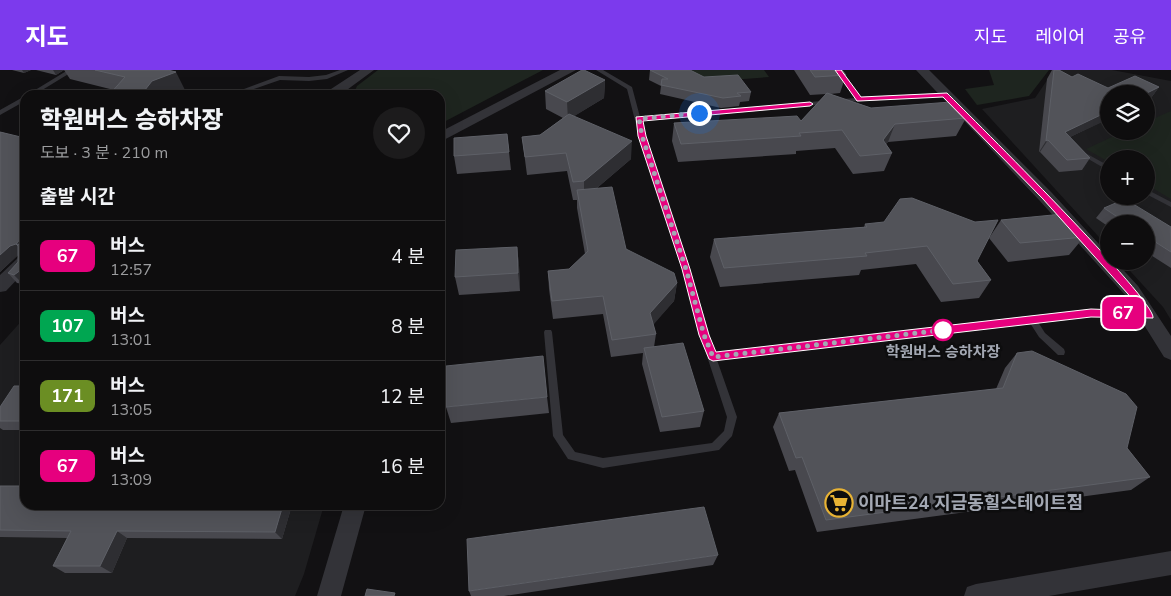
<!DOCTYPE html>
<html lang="ko">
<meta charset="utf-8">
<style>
body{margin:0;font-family:"Nunito Sans","Noto Sans KR",sans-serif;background:#1c1b1c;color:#f1f3f6;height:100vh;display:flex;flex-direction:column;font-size:19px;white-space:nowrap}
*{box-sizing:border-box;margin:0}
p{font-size:16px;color:#9b9c9e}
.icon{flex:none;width:28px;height:28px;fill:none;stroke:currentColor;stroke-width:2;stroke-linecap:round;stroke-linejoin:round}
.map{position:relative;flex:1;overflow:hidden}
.details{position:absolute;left:20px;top:20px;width:425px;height:420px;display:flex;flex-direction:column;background:#0e0d0e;border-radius:15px;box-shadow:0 5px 20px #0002,0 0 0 1px #2e2d2e}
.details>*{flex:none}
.badge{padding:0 10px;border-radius:8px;font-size:18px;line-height:32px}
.fabs{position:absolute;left:1100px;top:15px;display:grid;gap:10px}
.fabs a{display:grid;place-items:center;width:55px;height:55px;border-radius:50%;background:#0e0d0e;box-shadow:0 5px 20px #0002,0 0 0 1px #2e2d2e;font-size:25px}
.you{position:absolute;width:25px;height:25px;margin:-12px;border:4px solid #fff;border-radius:50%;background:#1a73e8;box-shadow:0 0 0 8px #1a73e833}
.map>.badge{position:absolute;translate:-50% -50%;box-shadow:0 0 0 2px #fff}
h2{padding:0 20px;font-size:19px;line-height:45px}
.round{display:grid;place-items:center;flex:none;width:52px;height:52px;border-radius:26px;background:#1c1b1c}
.overview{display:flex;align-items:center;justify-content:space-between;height:85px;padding:0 20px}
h1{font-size:24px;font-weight:800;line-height:38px}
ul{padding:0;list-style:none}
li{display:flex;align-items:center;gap:15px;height:70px;padding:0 20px;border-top:1px solid #2e2d2e}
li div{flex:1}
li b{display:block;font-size:19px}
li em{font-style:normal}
li .badge{min-width:55px;font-weight:700;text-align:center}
header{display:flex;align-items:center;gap:30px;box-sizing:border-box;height:70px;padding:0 25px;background:#7c3aed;color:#fff}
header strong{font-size:24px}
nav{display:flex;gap:28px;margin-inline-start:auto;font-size:18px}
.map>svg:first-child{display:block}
.built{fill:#1e1e20;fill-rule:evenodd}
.green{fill:#1e251f}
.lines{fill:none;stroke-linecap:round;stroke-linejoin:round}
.lane{fill:#333338;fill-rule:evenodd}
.street{fill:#333338;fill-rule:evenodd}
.wall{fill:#48484e}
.shaded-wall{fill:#2e2e32}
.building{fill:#525359;stroke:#5e6067}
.line{fill:#e6007e;stroke:#fff}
.walk{stroke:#a3a8b3;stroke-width:5;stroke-dasharray:0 9}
.stop-dot{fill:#fff;stroke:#e6007e;stroke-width:2.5}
.labels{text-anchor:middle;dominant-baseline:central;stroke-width:5;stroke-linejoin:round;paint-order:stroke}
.stop-label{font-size:15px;font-weight:bold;fill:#a3a8b3;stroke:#0d0d0e}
.near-poi-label{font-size:18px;font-weight:bold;fill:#a3a8b3;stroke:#0d0d0e;text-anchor:start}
</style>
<header>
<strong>지도</strong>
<nav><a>지도</a><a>레이어</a><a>공유</a></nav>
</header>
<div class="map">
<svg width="1171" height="526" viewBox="0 0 1171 526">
<rect width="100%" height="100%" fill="#121113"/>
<path class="built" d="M1054 0H1112L1171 11V250L1163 237 1121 191H1146V154H1109V178L982 39 1035 28ZM1109 24H1146V61H1109ZM1109 89H1146V126H1109Z
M25 247V435H324L304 504 295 526H0V275Z"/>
<path class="green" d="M378 0H543L440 54V25H353L357 16Z
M679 0H764L769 7 704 12Z
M989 0H1049L1029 26 977 35 965 19 994 15Z
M1171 41V129L1146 114V89H1109V92L1086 79 1125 61H1146V52Z"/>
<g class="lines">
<path class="lane" d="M68 0H75L34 25H27Z
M340 0H348L327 9 309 11 280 10 237 25H228L279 6 309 7 326 5Z
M596 0H603L632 17 640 47 855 28 836 0H842L861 27 945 23 948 25 945 27 859 31 641 51 690 199 715 283 1091 240C1104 239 1143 237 1151 245L1147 248 1119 245 1091 246 1038 252 1045 263 1064 279 1065 282 1064 285H1058L1039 267 1030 253 717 290 737 347 732 366 719 380 603 398 568 389 553 366 544 262 545 260H551L552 262 563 365 575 382 603 388 712 373 724 361 727 347 700 265 682 199 639 66 627 19Z
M25 26V31L0 45V40Z
M1080 80 1109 96V101L1078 83V81Z
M1146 119 1171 132V137L1146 124Z"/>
<path class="street" d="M360 0H374L340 25H294L301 21 331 19Z
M560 0H576L440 72V62Z
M916 0H929L1052 123 1109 185V191H1115L1138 216 1171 266V290L1164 287 1126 226 1040 131Z
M25 185V201L6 221 0 222V205L19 187Z
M344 435H366L341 526H317Z
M1171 481V505L1049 526H964L967 517 976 514Z"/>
</g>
<path class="wall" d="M12 0H31L24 3Z
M36 0H64L56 5Z
M64 0H168L185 20H114L70 9Z
M650 0 704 7 751 22 749 31 740 32 739 36 721 38 660 24 661 16 649 10Z
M794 0H842L846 5 840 23 830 24 871 38 966 48 956 66 888 72 886 74 892 83 884 101 853 104 835 78 796 81V84L678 92 672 71 674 53 801 51 826 24 810 25Z
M1052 0H1059L1072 7 1108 18 1159 17 1151 28 1070 67 1090 88 1082 100 1059 102 1040 82H1039L1047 9Z
M605 10 604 28 574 46 631 89 597 118 626 179 677 213 674 231 653 254 656 264 654 277 704 341 700 357 660 362 642 294 643 283 611 287 603 244 553 249 549 219 548 201 569 199 585 184 577 138V130H573L567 101 527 105 522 67 540 65 563 48 546 39 545 21Z
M0 62 5 63 23 214 17 213 8 203 18 192V185L0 202Z
M507 64 511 100 457 104 454 86Z
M1104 138 1171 157V198L1146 182V154H1109V157L1096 148Z
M1001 150 1084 167 1069 185 1008 192 989 168Z
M865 154 977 191 991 210 979 228 941 232 916 194 861 200 859 205 720 217 710 187 714 169 864 157Z
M517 177 519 195 520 221 459 225 455 207Z
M1017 283 1127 378 1150 407 1131 420 817 462 795 400 789 401 773 357 779 343 996 319 1005 298Z
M25 316V360H3L0 358V351Z
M547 327 549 343 451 353 446 337Z
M0 416 292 435 282 469 127 468 112 503H65L53 496 67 468 0 467Z
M718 485 713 495 504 526H471L469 521Z"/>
<path class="shaded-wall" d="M22 0H31L24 3Z
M53 0H64L56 5Z
M176 2 185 20 173 25H141L152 11Z
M605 10 604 28 568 50 567 32Z
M1159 17 1151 28 1146 30V24H1145Z
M1109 41V49L1057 73 1065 62Z
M895 54 888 72 878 84 883 70Z
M1048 70 1040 82H1039L1046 71Z
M632 71 631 89 584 129V111Z
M25 164V182L16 174Z
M16 174 24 183 18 185 0 202V185L10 176Z
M517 177 519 195 520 221 518 203Z
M25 197V213L23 214 14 205Z
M677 213 674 231 648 261 650 243Z
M283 435H292L282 469 275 462Z
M117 461 127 468 112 503 100 496Z"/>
<path class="building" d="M95 0H168L176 2 152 11 141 25H109L125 7Z
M582 0H584L605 10 567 32 545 21Z
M650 0H690L704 7 738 5 751 22 737 23 741 26 723 28 661 15 662 9H668Z
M810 0H842L846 5 815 7Z
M1054 0H1059L1072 7 1078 4 1108 18 1135 6 1159 17 1145 24H1109V41L1065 62 1090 88 1067 90 1048 70 1046 71Z
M827 23 871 38 951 32 966 48 895 54 883 70 892 83 860 86 842 60 799 63 801 66 681 74 674 53 797 46 801 51Z
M569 44 632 71 584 111 573 112 566 83 525 87 522 67 540 65Z
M0 62 25 68V164L16 174 25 175V197L14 205 8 203 18 192V176L16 174 10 176 0 185Z
M507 64 509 82 454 86V68Z
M612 117 626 179 674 203 677 213 650 243 656 264 612 270 603 226 552 231 548 201 569 199 588 181 577 120Z
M912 128 975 152 998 150 977 191 991 210 953 214 927 176 865 183 867 186 724 198 714 169 867 157 865 154 884 152 900 129Z
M1125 129 1171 157V182L1146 166V154H1128L1104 138Z
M1063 144 1084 167 1020 173 1001 150Z
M517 177 518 203 455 207 456 180Z
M683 273 704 341 662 347 644 278Z
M1032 281 1126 324 1137 337 1127 378 1150 407 826 450 802 387 796 388 779 343 1003 318 1017 283Z
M543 286 547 327 446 337V296Z
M14 316H25V351H0V337Z
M0 416H25V435H283L275 462 117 461 100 496H53L71 461 0 460Z
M704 437 718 485 469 521 467 469Z
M367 519 395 523 394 526H365Z"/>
<path class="line" d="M835 0H841L861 27 947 23C972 48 1157 231 1153 248L1091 247 713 291 709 289 699 265 682 199 638 66 636 47 810 32 813 34 810 36 643 51 646 66 690 199 709 265 716 282 1091 239 1141 241 1128 224 1043 129 943 27 859 31H857Z"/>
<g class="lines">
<path class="walk" d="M699 43 639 49 642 66 686 199 704 265 713 287 943 260"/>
</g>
<defs>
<g id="supermarket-ring" transform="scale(1.4375)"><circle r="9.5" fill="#0d0d0e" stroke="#e8b334" stroke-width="1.5"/><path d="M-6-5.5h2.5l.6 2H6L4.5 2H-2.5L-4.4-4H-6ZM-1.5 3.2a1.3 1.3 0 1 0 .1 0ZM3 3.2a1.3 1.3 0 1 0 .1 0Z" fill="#e8b334"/></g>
</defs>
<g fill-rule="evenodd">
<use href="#supermarket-ring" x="839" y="433"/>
</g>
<circle class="stop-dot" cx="943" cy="260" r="10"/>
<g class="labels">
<g class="stop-label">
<text x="943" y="282">학원버스 승하차장</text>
</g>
<g class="near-poi-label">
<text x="858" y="433">이마트24 지금동힐스테이트점</text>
</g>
</g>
</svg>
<div class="fabs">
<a><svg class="icon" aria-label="layers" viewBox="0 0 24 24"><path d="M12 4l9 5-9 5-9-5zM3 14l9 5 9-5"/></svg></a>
<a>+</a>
<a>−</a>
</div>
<div class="you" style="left:699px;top:43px"></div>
<b class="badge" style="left:1123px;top:243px;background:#e6007e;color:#fff">67</b>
<section class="details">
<div class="overview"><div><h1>학원버스 승하차장</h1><p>도보 · 3 분 · 210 m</p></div><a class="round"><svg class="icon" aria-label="heart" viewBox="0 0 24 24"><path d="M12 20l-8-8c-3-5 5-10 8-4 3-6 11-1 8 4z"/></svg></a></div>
<h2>출발 시간</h2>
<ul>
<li><span class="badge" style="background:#e6007e;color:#fff">67</span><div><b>버스</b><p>12:57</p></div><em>4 분</em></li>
<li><span class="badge" style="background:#00a651;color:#fff">107</span><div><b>버스</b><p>13:01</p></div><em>8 분</em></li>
<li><span class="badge" style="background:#6b8e23;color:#fff">171</span><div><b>버스</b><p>13:05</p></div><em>12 분</em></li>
<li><span class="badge" style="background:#e6007e;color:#fff">67</span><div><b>버스</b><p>13:09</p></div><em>16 분</em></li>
</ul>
</section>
</div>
